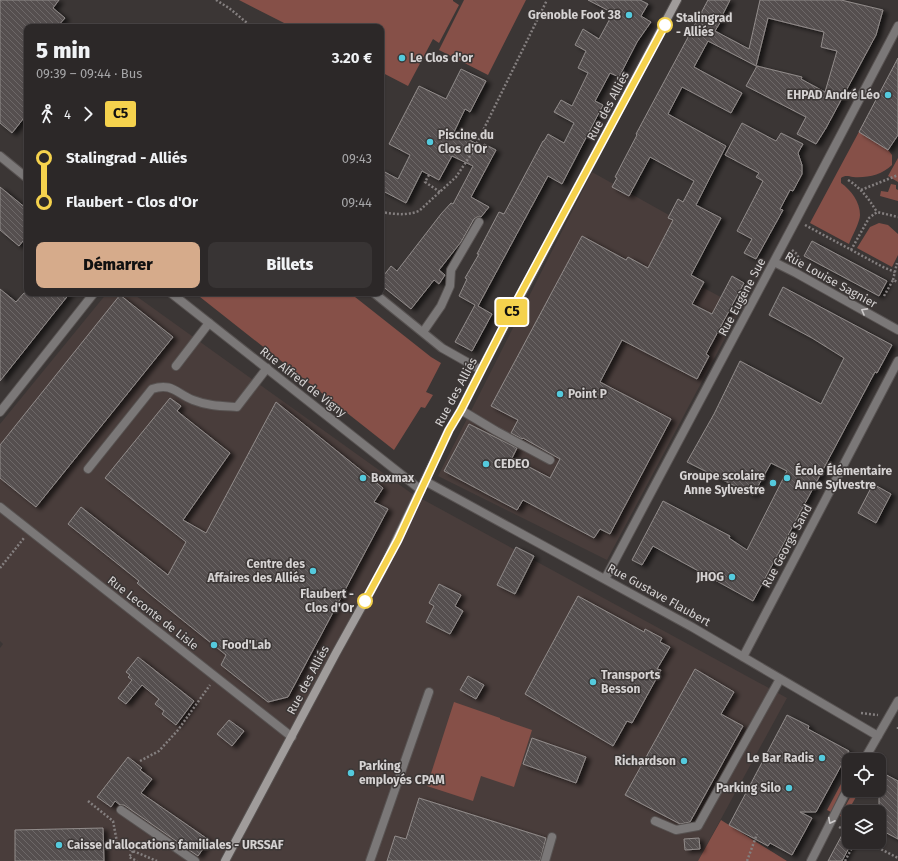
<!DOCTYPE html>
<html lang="fr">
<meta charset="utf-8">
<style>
body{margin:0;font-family:"Fira Sans",sans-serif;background:#383434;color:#f1f3f6;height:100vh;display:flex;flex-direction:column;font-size:15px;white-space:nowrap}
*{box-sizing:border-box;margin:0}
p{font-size:13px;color:#a6a6a8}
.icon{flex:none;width:22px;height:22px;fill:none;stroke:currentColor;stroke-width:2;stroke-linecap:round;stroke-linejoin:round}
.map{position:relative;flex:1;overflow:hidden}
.sheet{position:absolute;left:24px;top:24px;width:360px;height:272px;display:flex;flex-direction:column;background:#2c2828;border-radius:8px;box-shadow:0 1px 3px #0004,0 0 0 1px #484445}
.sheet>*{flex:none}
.badge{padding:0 8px;border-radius:3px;font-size:14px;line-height:26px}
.fabs{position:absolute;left:842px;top:753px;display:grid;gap:8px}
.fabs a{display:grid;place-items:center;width:44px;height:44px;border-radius:8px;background:#2c2828;box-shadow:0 1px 3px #0004,0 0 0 1px #484445;font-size:20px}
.map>.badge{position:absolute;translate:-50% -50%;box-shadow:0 0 0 2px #fff}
.legs{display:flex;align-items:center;gap:6px;height:44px;padding:0 12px;font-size:13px}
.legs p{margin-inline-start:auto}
.summary{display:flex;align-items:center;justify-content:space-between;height:68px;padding:0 12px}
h1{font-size:22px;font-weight:800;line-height:30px}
.action{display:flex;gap:8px;margin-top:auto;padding:8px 12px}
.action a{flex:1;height:46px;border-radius:8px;background:#d6ab8b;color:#111;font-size:16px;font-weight:800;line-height:46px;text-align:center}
.action a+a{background:#383434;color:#f1f3f6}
ul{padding:0 12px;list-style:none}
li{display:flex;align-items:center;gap:14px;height:44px;font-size:15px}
li i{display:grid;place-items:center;width:6px;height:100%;margin:0 5px;background:currentColor}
li i::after{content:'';width:10px;height:10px;margin:-5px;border:3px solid;border-radius:50%;background:#2c2828}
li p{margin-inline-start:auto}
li:first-child i{background:linear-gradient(#0000 50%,currentColor 0)}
li:last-child i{background:linear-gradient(currentColor 50%,#0000 0)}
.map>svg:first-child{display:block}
.built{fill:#493d3b}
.green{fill:#865048}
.building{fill:url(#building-back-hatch);stroke:#928c8b;filter:url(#shadow)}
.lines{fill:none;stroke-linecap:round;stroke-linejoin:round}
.lane-casing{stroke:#575251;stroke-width:10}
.street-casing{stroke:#575251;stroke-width:10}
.secondary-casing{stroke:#575251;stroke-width:10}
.path{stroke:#847f7f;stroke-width:2.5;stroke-dasharray:2 2;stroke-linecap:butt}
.lane{stroke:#7b7878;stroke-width:8}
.street{stroke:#7b7878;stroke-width:8}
.secondary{stroke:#a09c9b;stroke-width:8}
.oneway{stroke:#cdcaca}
.line-1-casing{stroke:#fff;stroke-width:9}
.line-1{stroke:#f5d24d;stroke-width:6}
.poi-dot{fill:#54cadd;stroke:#3b3635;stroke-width:1.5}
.stop-1-dot{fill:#fff;stroke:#f5d24d;stroke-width:2}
.labels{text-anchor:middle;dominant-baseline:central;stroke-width:3;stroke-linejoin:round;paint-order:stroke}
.poi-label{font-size:12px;font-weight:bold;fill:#d6d3d3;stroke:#3b3635;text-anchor:start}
.stop-label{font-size:12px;font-weight:bold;fill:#d6d3d3;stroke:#3b3635;text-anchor:start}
.street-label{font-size:12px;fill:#d6d3d3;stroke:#3b3635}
</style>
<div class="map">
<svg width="898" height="861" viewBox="0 0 898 861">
<defs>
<pattern id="building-back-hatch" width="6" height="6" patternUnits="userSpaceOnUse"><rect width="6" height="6" fill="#55504f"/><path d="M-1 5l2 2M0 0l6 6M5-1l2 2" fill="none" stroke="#6d6867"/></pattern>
<filter id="shadow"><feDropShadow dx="4.5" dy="2.5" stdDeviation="2" flood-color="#0009"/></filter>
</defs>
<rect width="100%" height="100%" fill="#3b3635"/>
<path class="built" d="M592 172 676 219 652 260 741 308 607 560 438 476Z
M107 293H132L411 493 787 698 698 861H0V648L3 644 0 641V424Z"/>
<path class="green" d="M239 0H453V1L459 5 439 43 433 39 408 86 381 72V27H292Z
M464 0H526L488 75 439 50Z
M861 128 869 139 886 147 892 155V165C882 175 867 178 853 177 848 176 845 175 841 178V183C851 190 860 202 860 215 860 222 852 236 849 244L810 223Z
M898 158V182L888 176Z
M891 184 896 185V189L898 190V201L880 196 881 191 888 192Z
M879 223 888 225 898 234V255L892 267 857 248 870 227Z
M195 293H350L431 357 441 363 426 392 433 395 425 408 421 407 394 450Z
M454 702 500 718V719L532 730 514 787 481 776 473 801 427 786Z
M849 769V779L840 793 831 812 827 810Z
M854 790H860L844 818 840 816Z
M721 820 787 861H698Z"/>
<path class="building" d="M0 0H59L53 8 65 18 57 27H27V114L12 133 0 123Z
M588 0H640L648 4 641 16 651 22 637 42 619 77 610 73 595 101 603 105 562 184 548 176 478 306 492 314 472 351 455 342 475 305 459 296 467 279 465 278 479 254H477L499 212 504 214 543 141H544L548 134 564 143 574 123 554 112 561 100 572 106 588 73 578 68 586 51 575 45 583 29 599 39 613 13Z
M708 0H730L720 20 721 21 715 31 749 49 760 0H841L883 10 876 35 826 128 816 144 797 134 806 117 746 86 757 66 802 77 801 79 825 92 837 51 821 47 824 32 768 18 756 66 708 41 694 67 742 93 731 113 682 87 668 114 726 146 696 205 721 218 691 275 704 282 692 304 712 314 732 276 744 283 706 354 709 356 697 379 622 340 600 382 671 419 610 534 600 529 594 538 523 500 517 510 444 471 469 424 517 448 512 458 550 478 560 459 523 438 522 439 511 433 518 420 491 406 582 236 626 260 628 257 648 268 673 220 668 218 678 199 683 202 694 181 650 157 629 196 612 187 617 178 615 177 637 135 636 134Z
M898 58V135L888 150 859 132Z
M461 69 486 81 470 112 465 109 454 132 483 147 484 144 496 150 471 197 489 207 481 217H477L474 219 461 242 439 270 445 275 439 284 434 280 411 309 381 285V279L391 266 397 271 441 214 451 203 453 204 473 166 452 156 439 180 422 171 406 203 381 190V170L398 179 410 155 389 144 419 86 446 99Z
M742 123 776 141 781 133 803 144 798 153 802 165V174L793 191 790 190 780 209 783 210 756 259 744 253 752 239 737 231 763 181 756 177 759 173 725 155Z
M0 187 27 209V236L19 246 0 230Z
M812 241 887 281 879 296 804 256Z
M783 287 892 345 877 373 875 372 753 601 653 546 642 565 632 560 663 501 730 536 729 538 747 550 787 471 771 463 753 495 687 462 714 414 740 361 821 404 844 358 812 338 769 315Z
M0 289 16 302 24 293H70L0 381Z
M120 295 173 337 36 507 0 478V445Z
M170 398 181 406 177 411 230 453 183 520 206 533 276 402 383 488 374 502 388 509 288 697 268 702 221 665 226 655 150 594 137 583 139 581 68 524 81 507 168 575 186 542 105 478Z
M873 484 891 494 876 523 858 513Z
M516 547 534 556 515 594 497 585Z
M439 584 461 595 455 606 463 611 450 634 426 622 434 606 429 603Z
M578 596 644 632 645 629 662 638 660 642 670 647 657 669 661 670 632 723 627 721 613 746 525 694Z
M138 657 194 701 176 725 162 714 164 711 155 704 159 699 142 685 126 704 118 698 132 680 128 677 130 675 126 672Z
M695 669 734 692 721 714 743 726 690 822 680 824 625 795Z
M468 676 484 685 476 699 460 690Z
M787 715 809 726 808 729 849 751 816 812H800L812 818 792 855 770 843 768 846 729 825Z
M229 720 244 731 232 746 217 734Z
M532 738 586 757 576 783 523 764Z
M128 757 142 768 140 770 152 779 141 793 209 840 198 856 124 805H120L115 801 111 807 97 797Z
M879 771 898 781V839L879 829Z
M419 798 546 838 540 861H387L395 836 406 839Z
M103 828 104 861H15V830Z
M842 835 849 838V842H852L842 861H828Z
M699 838 700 849 685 850 684 839Z"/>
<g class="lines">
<g class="lane-casing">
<path id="lane" d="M176 366 209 323
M461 410 496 431 550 460
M0 412 94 293
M88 469 152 389C172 382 177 394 193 400 208 406 222 406 237 407L267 368
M121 810 195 861
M655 821 676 830 698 826 780 679
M370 861 429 692
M545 861 552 837"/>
</g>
<g class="street-casing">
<path id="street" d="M0 156 27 178
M774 262 796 273 898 330
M171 293 421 490
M374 293 442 348 481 370
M423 332 441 306 450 286 451 270 479 222
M425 481 692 627 878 736
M0 507 292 737
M605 579 796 220 898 26
M743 657 898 361
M864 760 898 701
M811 861 849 786"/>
</g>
<g class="secondary-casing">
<path id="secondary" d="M225 861 336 653 382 570 449 430 461 410 481 370 677 0"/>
</g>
<path class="path" d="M216 0 229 8 252 27
M429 175 425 182 440 192
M848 180C862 189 868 198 877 212
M861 190 898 175
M381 212C394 214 406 216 419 211L456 177 472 153 547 0
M805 225 883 267 895 272
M792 250 797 254 801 263
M851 250 869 218 877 212 898 217
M893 280 897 263
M884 296 893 280 898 282
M0 568 24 538
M861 713 878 715
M898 727V729
M140 761 159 751 178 730 210 685
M88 801 113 821 117 842 133 851 157 861
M839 827 849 832
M867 842 898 858
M133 851 129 857 137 861
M747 861 757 834
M845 861 855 842"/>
<use href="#lane" class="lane"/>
<use href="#street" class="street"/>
<use href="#secondary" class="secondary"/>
</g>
<defs><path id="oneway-chevron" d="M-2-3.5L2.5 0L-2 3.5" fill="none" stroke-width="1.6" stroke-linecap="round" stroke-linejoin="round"/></defs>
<g class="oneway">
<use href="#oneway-chevron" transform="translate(864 311) rotate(-151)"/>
<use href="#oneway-chevron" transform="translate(831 821) rotate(117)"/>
</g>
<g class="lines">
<g class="line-1-casing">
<path id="line-1" d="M365 601 398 540 449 430 461 410 514 306 665 25"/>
</g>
<use href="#line-1" class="line-1"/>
</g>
<g class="poi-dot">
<circle cx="629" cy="15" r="4"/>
<circle cx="402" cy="58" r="4"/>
<circle cx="888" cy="95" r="4"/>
<circle cx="430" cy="142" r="4"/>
<circle cx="560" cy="394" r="4"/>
<circle cx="486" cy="464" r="4"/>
<circle cx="363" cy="478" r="4"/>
<circle cx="787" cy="478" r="4"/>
<circle cx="773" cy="483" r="4"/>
<circle cx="313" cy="571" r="4"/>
<circle cx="732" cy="577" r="4"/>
<circle cx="214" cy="645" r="4"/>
<circle cx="593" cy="682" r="4"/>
<circle cx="822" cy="758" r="4"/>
<circle cx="684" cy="761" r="4"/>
<circle cx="351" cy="773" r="4"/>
<circle cx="789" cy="788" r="4"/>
<circle cx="59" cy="845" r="4"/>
</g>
<g class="stop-1-dot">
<circle cx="665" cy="25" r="7"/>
<circle cx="365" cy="601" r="7"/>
</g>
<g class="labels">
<g class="poi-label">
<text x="621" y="15" text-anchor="end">Grenoble Foot 38</text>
<text x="410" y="58">Le Clos d'or</text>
<text x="880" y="95" text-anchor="end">EHPAD André Léo</text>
<text x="438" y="135">Piscine du<tspan x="438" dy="14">Clos d'Or</tspan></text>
<text x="568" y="394">Point P</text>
<text x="494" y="464">CEDEO</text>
<text x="795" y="471">École Élémentaire<tspan x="795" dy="14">Anne Sylvestre</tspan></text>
<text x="765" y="476" text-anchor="end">Groupe scolaire<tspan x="765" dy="14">Anne Sylvestre</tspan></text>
<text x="371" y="478">Boxmax</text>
<text x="305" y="564" text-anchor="end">Centre des<tspan x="305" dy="14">Affaires des Alliés</tspan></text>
<text x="724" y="577" text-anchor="end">JHOG</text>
<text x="222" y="645">Food'Lab</text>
<text x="601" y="675">Transports<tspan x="601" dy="14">Besson</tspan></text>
<text x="814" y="758" text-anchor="end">Le Bar Radis</text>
<text x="676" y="761" text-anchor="end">Richardson</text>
<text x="359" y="766">Parking<tspan x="359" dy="14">employés CPAM</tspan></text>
<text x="781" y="788" text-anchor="end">Parking Silo</text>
<text x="67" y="845">Caisse d'allocations familiales - URSSAF</text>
</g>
<g class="stop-label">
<text x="676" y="18">Stalingrad<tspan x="676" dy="14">- Alliés</tspan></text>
<text x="354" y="594" text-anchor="end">Flaubert -<tspan x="354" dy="14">Clos d'Or</tspan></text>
</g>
<g class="street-label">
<text transform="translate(608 106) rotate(-62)">Rue des Alliés</text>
<text transform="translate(831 280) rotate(29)">Rue Louise Sagnier</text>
<text transform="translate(742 297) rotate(-62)">Rue Eugène Sue</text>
<text transform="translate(303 382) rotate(38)">Rue Alfred de Vigny</text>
<text transform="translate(456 392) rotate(-62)">Rue des Alliés</text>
<text transform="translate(787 546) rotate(-62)">Rue George Sand</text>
<text transform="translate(659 595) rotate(29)">Rue Gustave Flaubert</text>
<text transform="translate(153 613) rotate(38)">Rue Leconte de Lisle</text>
<text transform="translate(308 680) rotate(-62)">Rue des Alliés</text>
</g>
</g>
</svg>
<div class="fabs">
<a><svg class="icon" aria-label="locate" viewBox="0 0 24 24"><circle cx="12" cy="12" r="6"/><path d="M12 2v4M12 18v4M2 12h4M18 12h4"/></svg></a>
<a><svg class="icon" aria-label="layers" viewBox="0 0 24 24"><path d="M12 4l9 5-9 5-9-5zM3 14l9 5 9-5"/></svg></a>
</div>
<b class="badge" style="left:512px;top:312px;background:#f5d24d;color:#111">C5</b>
<section class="sheet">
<div class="summary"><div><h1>5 min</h1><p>09:39 – 09:44 · Bus</p></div><b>3.20 €</b></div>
<div class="legs"><svg class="icon" aria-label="walk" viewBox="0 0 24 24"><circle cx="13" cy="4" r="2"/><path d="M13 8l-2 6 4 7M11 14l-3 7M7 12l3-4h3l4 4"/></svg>4<svg class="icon" aria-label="forward" viewBox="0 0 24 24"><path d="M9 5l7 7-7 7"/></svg><b class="badge" style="background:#f5d24d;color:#111">C5</b></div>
<ul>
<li><i style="color:#f5d24d"></i><b>Stalingrad - Alliés</b><p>09:43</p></li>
<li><i style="color:#f5d24d"></i><b>Flaubert - Clos d'Or</b><p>09:44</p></li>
</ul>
<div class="action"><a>Démarrer</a><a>Billets</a></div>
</section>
</div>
